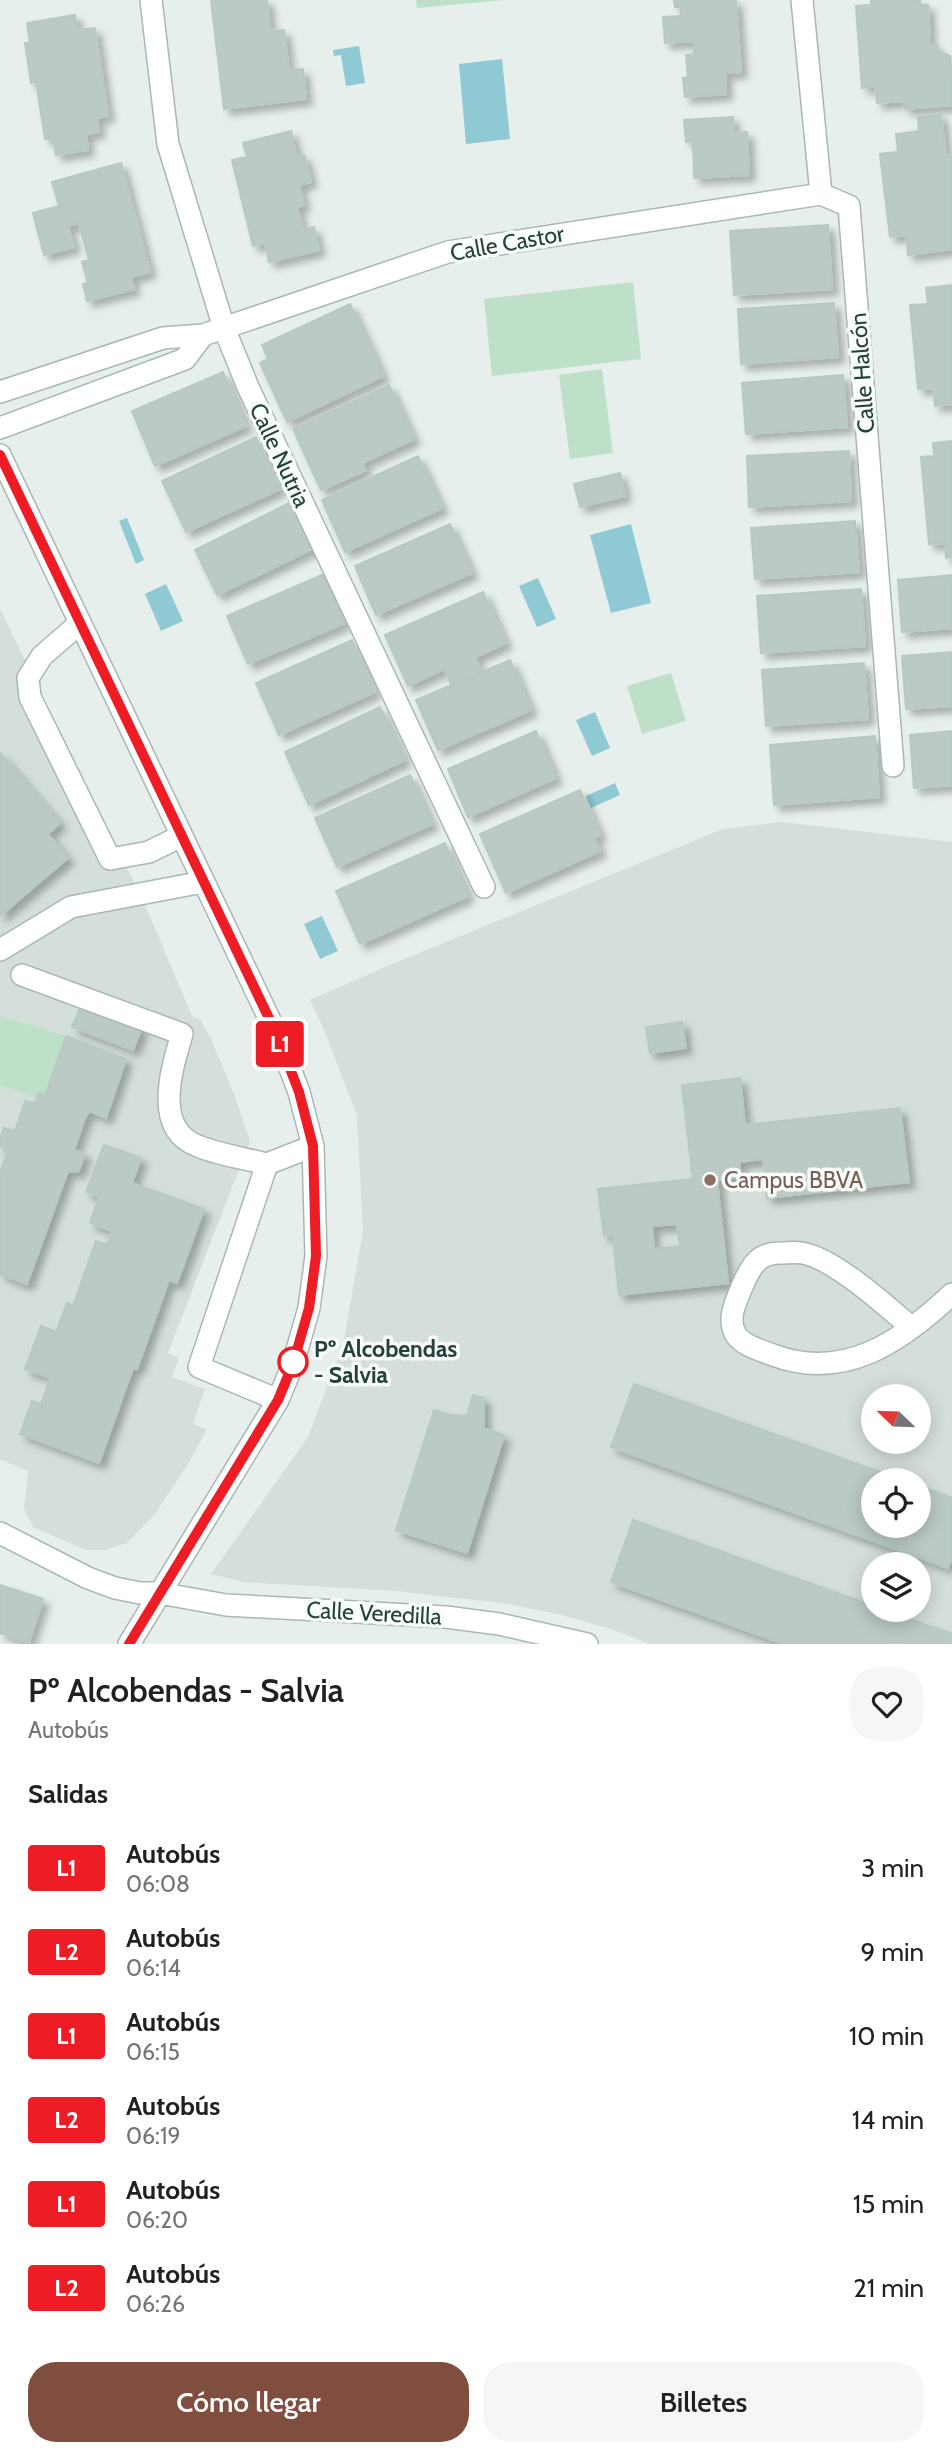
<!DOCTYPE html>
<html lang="es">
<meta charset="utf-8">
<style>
body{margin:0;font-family:Cabin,sans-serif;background:#f6f6f6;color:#202124;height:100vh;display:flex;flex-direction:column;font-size:26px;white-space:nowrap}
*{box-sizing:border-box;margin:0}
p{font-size:23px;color:#757577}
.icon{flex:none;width:38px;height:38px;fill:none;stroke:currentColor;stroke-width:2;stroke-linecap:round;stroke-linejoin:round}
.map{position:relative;height:1644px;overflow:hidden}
.details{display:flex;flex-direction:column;background:#fff;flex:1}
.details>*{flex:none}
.badge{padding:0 14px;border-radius:5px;font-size:24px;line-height:46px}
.needle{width:46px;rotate:293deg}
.tools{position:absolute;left:861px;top:1384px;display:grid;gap:14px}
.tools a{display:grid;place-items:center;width:70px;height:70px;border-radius:50%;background:#fff;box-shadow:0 4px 18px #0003;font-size:35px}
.map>.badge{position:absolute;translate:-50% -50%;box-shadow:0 0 0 4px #fff}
h2{padding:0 28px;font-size:26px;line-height:63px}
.round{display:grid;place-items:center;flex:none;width:74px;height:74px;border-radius:28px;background:#f6f6f6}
.summary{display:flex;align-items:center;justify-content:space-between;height:119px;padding:0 28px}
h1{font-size:33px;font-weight:600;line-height:52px}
.cta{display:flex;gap:14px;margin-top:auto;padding:14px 28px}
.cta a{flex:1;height:80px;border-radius:28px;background:#7f4e3f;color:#fff;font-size:28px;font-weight:600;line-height:80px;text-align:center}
.cta a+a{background:#f6f6f6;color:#202124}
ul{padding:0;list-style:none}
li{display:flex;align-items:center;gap:21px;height:84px;padding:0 28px}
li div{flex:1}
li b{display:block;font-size:26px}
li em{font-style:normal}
li .badge{min-width:77px;font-weight:700;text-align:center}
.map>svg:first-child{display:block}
.built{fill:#d4dfda;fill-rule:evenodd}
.green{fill:#bfe0c8}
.water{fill:#8ec9d4}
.building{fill:#bbcac4;stroke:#b8c9c2;stroke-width:2;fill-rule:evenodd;filter:url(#shadow)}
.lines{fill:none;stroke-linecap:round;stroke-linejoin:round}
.minor-casing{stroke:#a8b8b2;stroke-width:24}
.minor{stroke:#fff;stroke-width:21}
.line-casing{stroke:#fff;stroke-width:16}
.line{stroke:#ee1c25;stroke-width:10}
.education-dot{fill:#8d6e63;stroke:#f7fbf9;stroke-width:2.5}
.stop-dot{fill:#fff;stroke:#ee1c25;stroke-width:3.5}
.labels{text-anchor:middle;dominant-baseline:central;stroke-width:7;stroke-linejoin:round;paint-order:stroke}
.street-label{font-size:23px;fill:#24423a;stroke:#f7fbf9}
.education-label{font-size:23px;fill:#785e54;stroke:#f7fbf9;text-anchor:start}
.stop-label{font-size:23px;font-weight:bold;fill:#24423a;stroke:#f7fbf9;text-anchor:start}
</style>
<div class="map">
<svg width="952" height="1644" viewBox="0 0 952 1644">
<defs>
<filter id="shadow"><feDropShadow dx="6" dy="6" stdDeviation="3.5" flood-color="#0004"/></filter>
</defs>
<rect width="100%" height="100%" fill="#e6efeb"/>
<path class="built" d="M0 609 146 907 192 1016 201 1020 212 1041 234 1094 250 1141 168 1353 179 1358 172 1377 205 1389 193 1424 207 1429 188 1464 155 1514 127 1543 105 1550H86L33 1527 24 1509 28 1471 0 1459Z
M782 822 952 842V1644H650L614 1630 562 1615 508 1604 397 1591 243 1582 211 1574 308 1437 343 1345 363 1231 357 1116 325 1032 310 1000 392 964 723 829ZM873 1396H919V1442H873ZM873 1480H919V1526H873ZM873 1564H919V1610H873Z"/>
<path class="green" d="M416 0H504L417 8Z
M633 282 641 359 492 376 484 299Z
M602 369 613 453 570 459 559 375Z
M671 673 686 721 642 734 627 686Z
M0 1016 66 1036 45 1096 39 1093 37 1098 0 1085Z"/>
<path class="water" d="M359 46 365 83 346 86 341 55 334 56 333 50Z
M502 59 510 139 466 144 459 64Z
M127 518 144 560 136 564 119 521Z
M631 524 651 603 611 613 590 535Z
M538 578 556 619 537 627 519 586Z
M166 584 183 621 161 631 145 594Z
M595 712 610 748 592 756 576 720Z
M615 783 620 795 591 808 586 796Z
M322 916 338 951 320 959 304 924Z"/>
<path class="building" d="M211 0H267L270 31 284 30 289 70 303 69 306 99 224 109Z
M674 0H736L741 72 725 73 726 94 685 97 683 78 688 77 686 55 694 54V41L665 43 663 17 681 16 680 7H675Z
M871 0H920V5H928L930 44H935V50L950 56 952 105 905 109 904 101 877 103 875 86 862 88 856 6 871 5Z
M75 15 77 30 95 28 108 116 97 118 99 132 86 134 88 150 56 155 53 137 45 139 36 82 31 83 25 43H30L27 23Z
M941 114 946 156 952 155V249L908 255 906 235 890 237 880 154 898 152 896 134 919 131 918 117Z
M733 117 734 133 747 132 749 175 694 178 693 141 686 142 684 120Z
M291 131 297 157 304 155 311 182 299 185 304 205 297 207 303 230 314 227 319 250 269 262 265 243 253 246 232 160 247 157 243 143Z
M121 163 150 272 131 277 134 289 87 301 83 284 88 283 82 262 89 260 79 223 68 226 74 247 44 255 33 213 59 206 52 182Z
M828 225 832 289 734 295 730 231Z
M952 285V404L935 406 933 388 918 389 910 305 928 304 926 288Z
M834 303 838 357 741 364 738 309Z
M350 304 383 376 287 422 260 363 268 359 262 345Z
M223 372 246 426 155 466 132 411Z
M843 375 847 427 746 434 742 383Z
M389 385 414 439 362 463 366 470 321 490 293 429Z
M256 437 280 489 186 532 162 481Z
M952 441V557L946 558 945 543 929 544 921 457 934 456 933 443Z
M849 451 851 501 749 507 747 456Z
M418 456 442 508 345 552 322 500Z
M620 473 625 496 580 507 574 484Z
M291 502 314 548 217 595 195 550Z
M855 521 859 572 755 579 751 528Z
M450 524 472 573 376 615 355 566Z
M324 574 345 623 248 664 227 616Z
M952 575V628L902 632 898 580Z
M861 589 865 646 761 653 757 596Z
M483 592 506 643 475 657 482 673 452 686 444 669 408 686 385 635Z
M352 640 375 692 279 735 256 683Z
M952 652V706L906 709 902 656Z
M510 660 531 710 438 750 416 700Z
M864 663 868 719 766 726 762 670Z
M380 707 405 760 309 805 285 752Z
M536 731 556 778 468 817 448 769Z
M952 731V785L914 788 910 735Z
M875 736 879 797 774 805 770 745Z
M0 753 60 823 48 834 68 858 0 916Z
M410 775 432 824 337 867 315 818Z
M580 790 600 835 594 837 600 851 506 893 480 834Z
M445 843 468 896 360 944 336 891Z
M81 1006 142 1027 133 1050 72 1027Z
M682 1022 686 1048 650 1053 646 1027Z
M66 1036 126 1059 106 1118 89 1111 84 1121 74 1150 85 1154 78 1172 68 1171 27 1284 0 1274V1173L8 1150 0 1146V1140L4 1128 15 1131 25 1101 35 1103 39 1093 45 1096Z
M740 1078 745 1125 900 1108 909 1182 767 1198 763 1159 739 1162 741 1177 717 1180 728 1283 619 1295 613 1235 604 1236 598 1189 693 1179 682 1085ZM677 1224 680 1246 654 1249 652 1226Z
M104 1145 141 1158 132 1183 204 1209 177 1283 169 1280 137 1369 133 1368 99 1463 20 1434 32 1401 41 1404 50 1378 25 1369 41 1326 56 1332 67 1303 73 1306 96 1241 107 1245 112 1231 90 1223 99 1197 86 1192Z
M634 1384 902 1480H873V1526H919V1486L952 1498V1557L948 1568 611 1447Z
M473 1395 484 1398V1429L504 1435 467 1553 396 1530 434 1410 451 1415 467 1416Z
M633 1520 873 1606V1610H884L952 1634V1644H784L611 1582Z
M0 1585 43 1599 29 1642 0 1633Z"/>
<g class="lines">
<g class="minor-casing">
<path id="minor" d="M151 0 168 144 224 328 248 387 484 887
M802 0 821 194 849 206 893 766
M0 392 163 338 203 335 448 252 821 194
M0 428 185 359 203 335
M0 455 277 1035 299 1092 313 1146 316 1256 309 1308 293 1364 278 1400 129 1644
M80 623 42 656 28 678 30 697 110 859 149 852 181 836
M0 950 71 907 203 882
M22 975 182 1034C172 1068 152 1129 198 1146 219 1155 244 1158 267 1164
M911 1327C886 1306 834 1258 802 1253 795 1252 787 1253 781 1253 772 1253 763 1255 757 1261 749 1269 745 1280 741 1289 735 1303 727 1320 736 1335 744 1346 760 1350 773 1355 844 1382 902 1341 952 1294
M278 1400 199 1367 267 1164 313 1146
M0 1533 88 1578 115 1588 140 1593H159L226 1605 446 1617 499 1624 587 1644"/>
</g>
<use href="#minor" class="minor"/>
</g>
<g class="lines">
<g class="line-casing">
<path id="line" d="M0 455 277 1035 299 1092 313 1146 316 1256 309 1308 293 1364 278 1400 129 1644"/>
</g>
<use href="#line" class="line"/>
</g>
<circle class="education-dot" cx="710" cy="1180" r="7"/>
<circle class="stop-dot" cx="293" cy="1362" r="14"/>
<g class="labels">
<g class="street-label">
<text transform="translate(507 243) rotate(-10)">Calle Castor</text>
<text transform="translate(862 373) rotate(-94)">Calle Halcón</text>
<text transform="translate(280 455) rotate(65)">Calle Nutria</text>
<text transform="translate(374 1613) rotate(3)">Calle Veredilla</text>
</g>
<g class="education-label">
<text x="724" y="1180">Campus BBVA</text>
</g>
<g class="stop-label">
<text x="314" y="1349">Pº Alcobendas<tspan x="314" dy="26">- Salvia</tspan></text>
</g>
</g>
</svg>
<div class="tools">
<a><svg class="needle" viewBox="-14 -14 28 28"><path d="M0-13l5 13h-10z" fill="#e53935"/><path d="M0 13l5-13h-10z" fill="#757577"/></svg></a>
<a><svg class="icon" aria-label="locate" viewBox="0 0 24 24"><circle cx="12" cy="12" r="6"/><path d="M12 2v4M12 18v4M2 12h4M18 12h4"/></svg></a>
<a><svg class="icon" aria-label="layers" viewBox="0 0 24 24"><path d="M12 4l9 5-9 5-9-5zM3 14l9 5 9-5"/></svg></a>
</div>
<b class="badge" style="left:280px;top:1044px;background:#ee1c25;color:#fff">L1</b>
</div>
<section class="details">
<div class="summary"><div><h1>Pº Alcobendas - Salvia</h1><p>Autobús</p></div><a class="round"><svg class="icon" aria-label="heart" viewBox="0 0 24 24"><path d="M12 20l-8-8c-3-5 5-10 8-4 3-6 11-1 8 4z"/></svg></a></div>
<h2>Salidas</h2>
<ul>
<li><span class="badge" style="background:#ee1c25;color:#fff">L1</span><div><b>Autobús</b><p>06:08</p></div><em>3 min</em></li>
<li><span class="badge" style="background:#ee1c25;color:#fff">L2</span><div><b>Autobús</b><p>06:14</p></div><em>9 min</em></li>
<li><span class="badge" style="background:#ee1c25;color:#fff">L1</span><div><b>Autobús</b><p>06:15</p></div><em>10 min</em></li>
<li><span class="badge" style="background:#ee1c25;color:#fff">L2</span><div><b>Autobús</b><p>06:19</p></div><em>14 min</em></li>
<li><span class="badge" style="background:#ee1c25;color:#fff">L1</span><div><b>Autobús</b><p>06:20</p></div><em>15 min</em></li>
<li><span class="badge" style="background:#ee1c25;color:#fff">L2</span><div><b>Autobús</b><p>06:26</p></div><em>21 min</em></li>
</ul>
<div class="cta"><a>Cómo llegar</a><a>Billetes</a></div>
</section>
